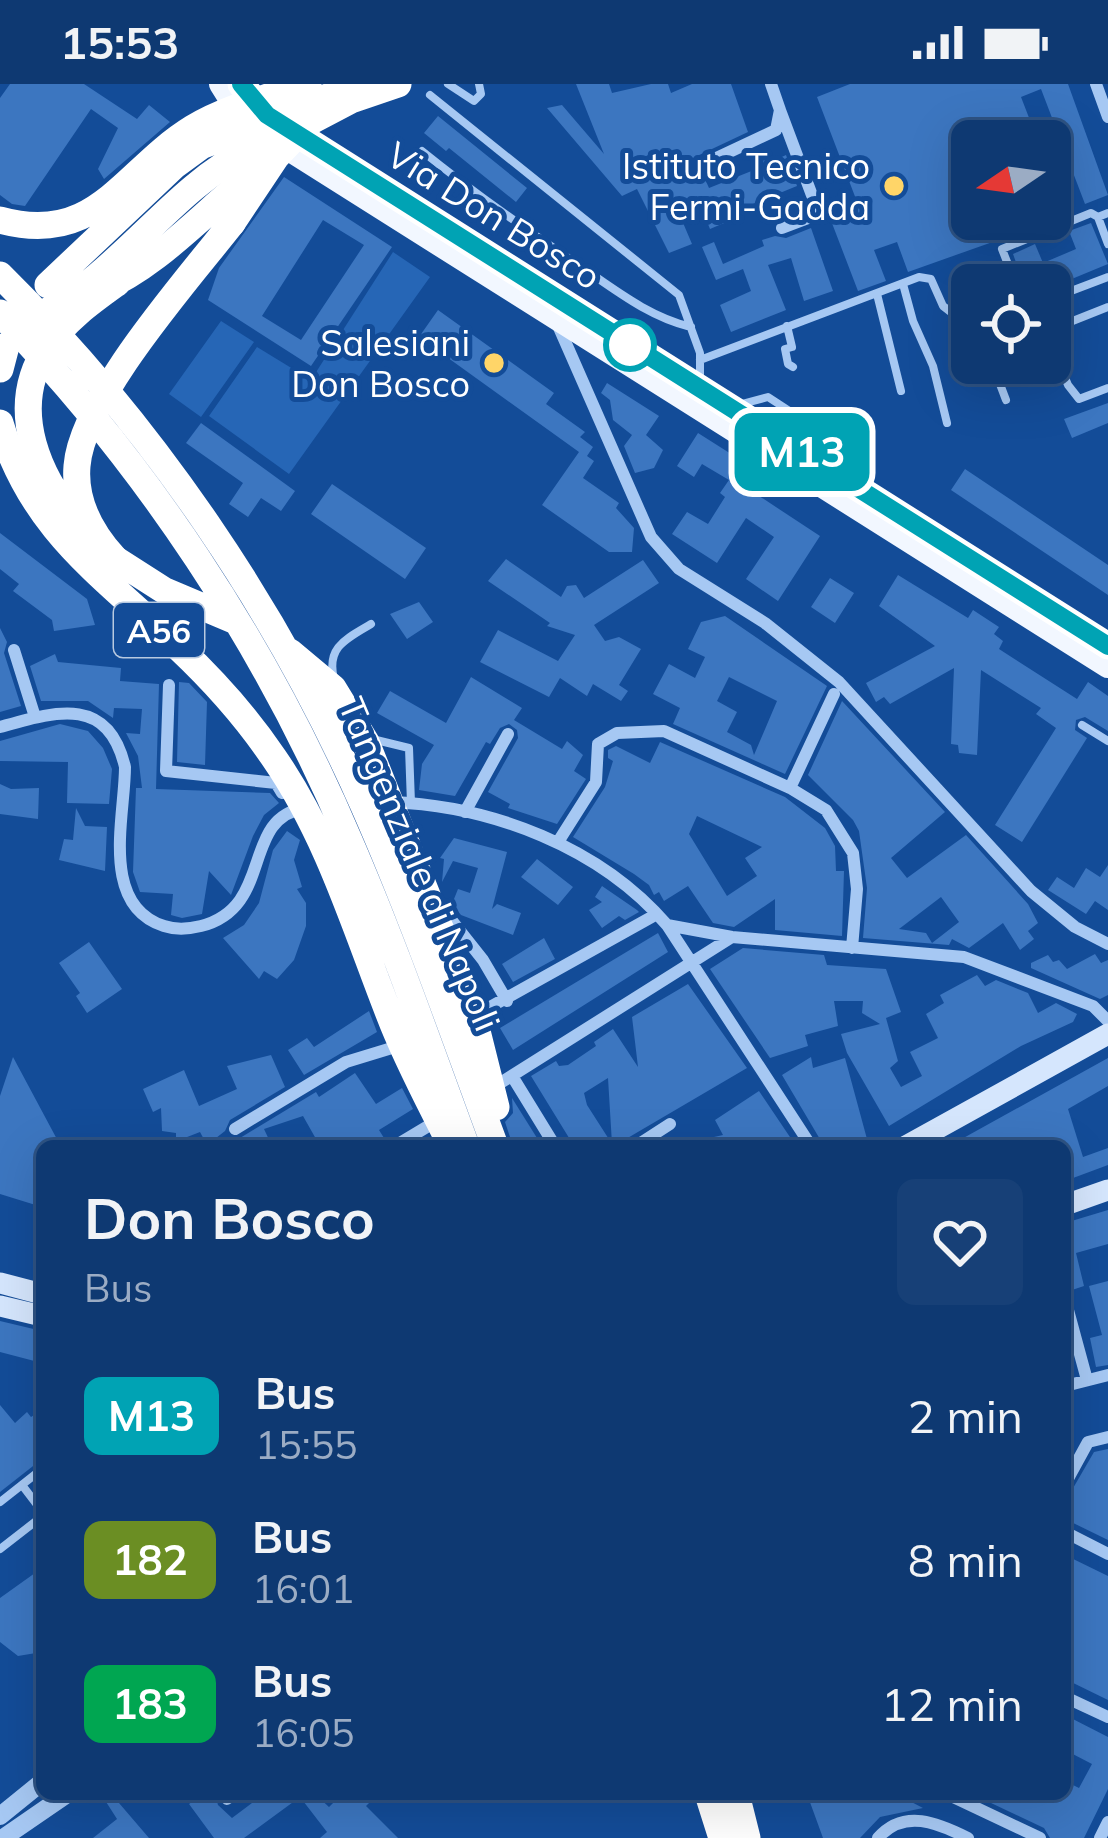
<!DOCTYPE html>
<style>
body{margin:0;font-family:Mulish,sans-serif;background:#174077;color:#f1f3f6;height:100vh;display:flex;flex-direction:column;font-size:45px;white-space:nowrap}
*{box-sizing:border-box;margin:0}
p{font-size:39px;color:#9bacc4}
.icon{flex:none;width:66px;height:66px;fill:none;stroke:currentColor;stroke-width:2;stroke-linecap:round;stroke-linejoin:round}
.map{position:relative;flex:1;overflow:hidden}
.drawer{position:absolute;left:36px;top:1056px;width:1035px;height:660px;display:flex;flex-direction:column;background:#0e3972;border-radius:18px;box-shadow:0 12px 48px #0002,0 0 0 3px #2e5384}
.drawer>*{flex:none}
.badge{padding:0 24px;border-radius:18px;font-size:42px;line-height:78px}
.needle{width:78px;rotate:257deg}
.controls{position:absolute;left:951px;top:36px;display:grid;gap:24px}
.controls a{display:grid;place-items:center;width:120px;height:120px;border-radius:18px;background:#0e3972;box-shadow:0 12px 48px #0002,0 0 0 3px #2e5384;font-size:60px}
.map>.badge{position:absolute;translate:-50% -50%;box-shadow:0 0 0 6px #fff}
.round{display:grid;place-items:center;flex:none;width:126px;height:126px;border-radius:18px;background:#174077}
.headline{display:flex;align-items:center;justify-content:space-between;height:204px;padding:0 48px}
h1{font-size:57px;font-weight:700;line-height:90px}
ul{padding:0;list-style:none}
li{display:flex;align-items:center;gap:36px;height:144px;padding:0 48px}
li div{flex:1}
li b{display:block;font-size:45px}
li em{font-style:normal}
li .badge{min-width:132px;font-weight:700;text-align:center}
.status{display:flex;justify-content:space-between;align-items:center;height:84px;padding:0 60px;background:#0e3972;direction:ltr}
.status svg{height:33px;fill:currentColor}
.map>svg:first-child{display:block}
.green{fill:#2666b6}
.building{fill:#3c76c0;fill-rule:evenodd}
.lines{fill:none;stroke-linecap:round;stroke-linejoin:round}
.service{stroke:#a6c8f3;stroke-width:8}
.minor{stroke:#a6c8f3;stroke-width:12}
.tertiary{stroke:#a6c8f3;stroke-width:18}
.secondary{stroke:#d5e6fd;stroke-width:21}
.primary{stroke:#f2f7ff;stroke-width:24}
.motorway{stroke:#fff;stroke-width:27}
.motorway-bridge{stroke:#fff;stroke-width:27}
.line-casing{stroke:#fff;stroke-width:27}
.line{stroke:#00a3b4;stroke-width:18}
.poi-dot{fill:#ffd568;stroke:#134c98;stroke-width:4.5}
.stop-dot{fill:#fff;stroke:#00a3b4;stroke-width:6}
.labels{text-anchor:middle;dominant-baseline:central;stroke-width:10;stroke-linejoin:round;paint-order:stroke}
.shield{fill:#134c98;stroke:#b8c9e0;stroke-width:3}
.shield-label{font-size:33px;font-weight:bold;fill:#fff}
.poi-label{font-size:36px;fill:#fff;stroke:#134c98;text-anchor:end}
.street-label{font-size:36px;fill:#fff;stroke:#134c98}
</style>
<div class="status"><b>15:53</b><svg viewBox="0 0 49 12"><path d="M0 12V9h3v3zM5 12V6h3v6zM10 12V3h3v9zM15 12V0h3v12zM26 1h20v11H26zM47 4h2v5h-2z"/></svg></div>
<div class="map">
<svg width="1108" height="1754" viewBox="0 0 1108 1754">
<rect width="100%" height="100%" fill="#134c98"/>
<path class="green" d="M393 168 430 193 289 390 209 332 257 263 311 296Z
M221 237 254 258 201 333 169 310Z"/>
<path class="building" d="M10 0H84L137 35 149 21 170 38 104 95 98 85 118 44 91 25 25 122 12 120 0 111V14Z
M576 0H609L612 9 651 0H668L671 9 692 0H731L748 48 695 73 709 104 759 84 755 73 769 67 773 77 786 71 797 102 721 133 724 139 710 145 699 118 678 127 692 160 669 169 637 105 622 112 547 24 562 21 604 70Z
M850 0H1068L1108 111 1085 120 1041 5 1021 13 1038 57H972V135H1025L1029 145 908 188 897 158 874 166 886 197 858 207 830 134 859 123 817 13Z
M438 32 527 104 516 118 449 64 446 67 424 49Z
M284 93 392 163 311 282 208 216 219 184ZM323 136 364 161 301 256 262 232Z
M1091 139 1108 180 1050 204 1024 201 1013 170 1035 160 1043 179 1076 165 1069 147Z
M811 144 833 207 804 217 791 174 768 181 786 226 731 248 720 221 751 207 743 185 716 196 702 163 714 158 723 180 764 162 762 156 775 152 786 154Z
M438 226 554 309 546 320 585 348 580 353 593 363 587 372 594 377 583 394 619 419 616 424 634 444 632 468H609L542 421 579 368 419 253Z
M607 299 659 332 646 351 663 366 654 384 635 389 624 362 632 351 613 336 610 316 601 309Z
M1108 319V339L1072 354 1064 335Z
M201 339 295 407 281 427 261 414 248 433 229 420 243 399 186 359Z
M698 349 758 387 747 404 820 452 778 517 746 495 774 453 746 434 717 479 672 450 687 428 708 440 725 413 720 409 729 396 702 380 694 393 677 382Z
M965 385 1108 481V511L951 406Z
M332 400 426 464 405 495 311 430Z
M0 449 87 515 95 541 54 547 52 536 13 507 19 500 0 485Z
M506 475 561 513 567 502 576 501 584 514 643 476 659 499 594 541 605 557 619 553 641 565 619 601 628 607 621 617 593 600 587 612 560 594 549 613 480 578 498 546 558 577 575 551 547 542 550 539 488 497Z
M898 491 968 534 973 526 999 543 994 550 1003 557 999 565 1077 615 1088 598 1108 612V647L1085 633 1076 636 1075 646 1087 654 1022 758 995 741 1056 644 1036 630 1041 624 981 586 977 671 959 669 958 661 951 660 954 584 890 620 884 613 876 618 866 599 935 562 879 522Z
M830 494 854 509 835 539 811 523Z
M419 518 433 538 407 555 390 530Z
M725 532 827 602 785 690 673 640 680 624 653 610 669 580 695 594 705 573 688 565 701 538ZM729 593 777 617 754 671 751 661 727 648 737 628 717 617Z
M0 544 7 558 4 569 21 622 0 628Z
M55 570 58 578 121 584 120 597 159 600 156 705 270 709 279 719 264 731 253 752 231 811 209 787 202 830 182 834 171 831 173 810 140 808 133 788 136 704H142L138 672 126 649 140 650 142 625 114 624 113 634 88 617H41L30 582Z
M471 593 522 624 514 636 562 665 567 657 583 671 574 687 586 695 557 740 508 724 510 720 488 708 518 654 517 646 509 640 500 644 490 660 486 658 455 712 419 706 422 680 434 661 377 629 390 607 446 639Z
M179 598 189 599 207 618 205 681 177 678Z
M842 617 945 728 891 774 907 794 966 751 1028 820 1038 839 1028 847 1034 855 1020 866 1003 839 969 864 952 855 949 861 863 854 867 804 859 747 853 736 808 691ZM941 813 959 838 932 859 926 849 899 845Z
M60 640 88 647 103 664 112 685 109 720 67 719 68 678 0 677V657Z
M660 658 785 713 825 744 835 762 836 787H844L842 852 775 846V815L734 843 713 839 688 802 664 817 659 808 654 811 649 801 634 790 573 753 605 703 613 677 608 674V666L616 662 650 679ZM697 732 762 763 745 774 757 792 727 812 689 750Z
M0 700 11 705 39 704 38 735 0 730Z
M76 724 85 742 107 743 105 787 59 776 64 755 73 756Z
M287 747 300 756 294 776 302 803 297 805 306 819V842L294 876 277 895 264 887 259 895 223 854 244 841 259 819 273 766Z
M454 754 507 768 492 825 497 820 521 829 513 851 461 831 452 820 458 805 470 809 478 784 453 777 442 798 444 775 440 774Z
M537 775 573 803 558 821 521 793Z
M1108 781V826L1095 817 1086 830 1048 806 1057 793 1074 804 1086 784 1100 793Z
M602 802 637 826 639 828 625 836 619 832 602 844 589 826 602 818 595 813Z
M658 849 668 868 513 966 500 944Z
M544 854 555 875 513 898 502 880Z
M89 858 122 905 87 929 76 912 80 909 59 879Z
M743 864 824 871 827 881 886 885 901 928 886 934 898 977 890 984 901 1003 922 992 910 968 938 954 926 930 944 919 940 911 977 891 985 902 996 896 1028 909 1038 929 1056 919 1077 930 1073 938 1021 962 889 1042 847 969 841 950 880 940 862 929 863 917H834L838 942 805 951 808 962 770 974 710 885Z
M1095 870 1101 879 1108 876V911L1100 915 1031 884V879L1048 871 1053 878 1059 876 1067 885Z
M688 900 747 984 614 1062H574L531 992 556 977 559 982 568 981 596 962 594 958 613 945 638 983 632 933ZM608 994 612 1060 587 1021 584 1009Z
M369 927 377 948 304 991 288 966 307 954 314 963Z
M271 971 285 1003 230 1036 225 1047 207 1061 200 1048 182 1055 176 1054V1049L162 1047 161 1024 153 1028 143 1005 184 986 199 1022 237 1005 227 982Z
M13 973 59 1059 42 1062V1123L0 1110V1012Z
M811 973 813 984 845 974 867 1055 855 1062H824L782 991Z
M1108 974V1002L1068 1025 1083 1073 1108 1064V1081L1065 1097V1062H1028L1027 1056 1009 1062H949Z
M355 989 376 1020 402 1004 413 1025 379 1046 384 1054 371 1062H320L303 1032 264 1045 272 1062H243L240 1054 316 1008 319 1013Z
M759 1007 796 1062H697L696 1057 723 1051 715 1036Z
M512 1014 542 1062H513L505 1038 513 1029Z
M1108 1126V1160L1076 1169 1084 1202 1072 1206 1065 1179V1139Z
M1108 1197V1281L1096 1283 1090 1254 1102 1251 1089 1202Z
M0 1237 42 1247V1279L0 1268Z
M0 1321 15 1339 27 1328 31 1333 42 1326V1375L0 1408Z
M1108 1365V1456L1065 1435V1418L1094 1368Z
M1065 1471 1108 1492V1616L1065 1595Z
M42 1484V1568L18 1572 0 1558V1514Z
M1065 1631 1108 1653V1705L1084 1754H1050L1044 1744 972 1710H1065V1697L1079 1704 1092 1680 1065 1666Z
M101 1710H131L119 1719 149 1754H93L117 1735Z
M203 1710H215L218 1721 232 1734 264 1710H315L329 1723 342 1710H378L366 1722 398 1754H320L327 1748 300 1713 244 1754H214L189 1720Z
M807 1710H896L923 1724 880 1733 860 1754H823Z"/>
<g class="lines">
<path class="service" d="M448 0 474 17 481 10 479 0
M430 11 679 211 700 269V296
M422 67C474 109 528 147 583 184 618 208 650 233 691 243
M1098 133 1108 160
M903 200 913 237 933 282 947 339
M1016 201 1002 165 1091 129 1098 133 1108 129
M877 210 901 307
M1050 215 1108 193
M787 242 792 263 785 265 788 280 793 283
M1050 246 1108 223
M1050 257 1068 301 1079 315 1108 304
M700 276 919 193 931 195 943 222 952 229 970 226 972 232
M992 279 1006 316
M738 321 768 313 791 328 800 361
M334 595C326 563 346 555 371 540
M1082 641 1108 657
M372 655 409 664 411 719
M0 1418 42 1385
M0 1465 40 1434 38 1422 22 1401"/>
<path class="minor" d="M1096 0 1108 33
M780 26 819 130 782 144
M708 78 776 46 780 26 771 0
M557 239 651 453 679 485 765 539 839 598 1031 807 1075 843 1108 860
M14 566 35 633
M169 601 166 687 276 699 282 709
M0 643C54 628 108 610 125 683 125 732 99 821 164 842 176 846 189 845 201 842 275 823 240 734 305 724
M790 704 834 610
M391 718C492 722 600 763 667 841L811 1062
M465 728 508 650
M558 758 596 698 598 660 617 649 664 647 790 704 826 726 853 769 857 805 852 864
M441 823 483 876 507 917
M667 841 732 853 964 873 1093 922 1108 937
M474 932 657 830
M512 992 555 1062
M494 1003 732 853
M235 1045 346 978 405 960
M395 1062 440 1035
M636 1062 670 1040
M1065 1215 1087 1296
M1065 1302 1108 1291
M1065 1400 1088 1358 1108 1353
M1065 1448 1108 1470
M1065 1613 1108 1633
M947 1710 1040 1754
M227 1715 233 1710
M878 1754C904 1724 938 1739 968 1754
M1100 1754 1108 1738"/>
<path class="tertiary" d="M0 1732 42 1698
M3 1754 67 1710"/>
<path class="secondary" d="M906 1062 1108 950
M1065 1121 1108 1106
M0 1199 42 1210
M0 1222 42 1232"/>
<path class="primary" d="M221 0 241 32 257 45 1108 582
M241 0 267 31 1108 562"/>
<path class="motorway" d="M311 37 351 16 398 0
M100 206C167 177 214 115 274 74
M0 285 6 262
M86 448C39 398 5 325 48 262 65 236 92 217 117 199
M115 475C92 450 74 418 77 382 82 314 189 194 232 139
M708 1710 722 1754
M736 1710 747 1754"/>
<path class="motorway-bridge" d="M0 136C97 163 123 87 193 44 228 23 270 13 308 0
M232 139 276 73 299 49
M0 191C152 341 278 527 364 722 413 833 453 948 495 1062
M48 201 175 81 201 62 361 0
M0 229C146 379 266 561 348 754 392 855 428 959 466 1062
M22 237C82 222 148 140 197 101 230 73 271 55 311 37
M0 339C32 447 103 491 179 564 214 597 247 634 274 674 330 755 357 850 393 940 408 977 426 1012 444 1047
M115 475 165 507 236 537
M290 568 333 604 366 658 470 919 496 1023"/>
</g>
<g class="lines">
<g class="line-casing">
<path id="line" d="M241 0 267 31 1108 562"/>
</g>
<use href="#line" class="line"/>
</g>
<g class="poi-dot">
<circle cx="894" cy="102" r="12"/>
<circle cx="494" cy="279" r="12"/>
</g>
<circle class="stop-dot" cx="630" cy="261" r="24"/>
<g class="labels">
<rect class="shield" x="114" y="519" width="90" height="54" rx="9"/>
<g class="shield-label">
<text x="159" y="546">A56</text>
</g>
<g class="poi-label">
<text x="870" y="81">Istituto Tecnico<tspan x="870" dy="41">Fermi-Gadda</tspan></text>
<text x="470" y="258">Salesiani<tspan x="470" dy="41">Don Bosco</tspan></text>
</g>
<g class="street-label">
<text transform="translate(494 131) rotate(32)">Via Don Bosco</text>
<text transform="translate(420 780) rotate(67)">Tangenziale di Napoli</text>
</g>
</g>
</svg>
<div class="controls">
<a><svg class="needle" viewBox="-14 -14 28 28"><path d="M0-13l5 13h-10z" fill="#e53935"/><path d="M0 13l5-13h-10z" fill="#9bacc4"/></svg></a>
<a><svg class="icon" aria-label="locate" viewBox="0 0 24 24"><circle cx="12" cy="12" r="6"/><path d="M12 2v4M12 18v4M2 12h4M18 12h4"/></svg></a>
</div>
<b class="badge" style="left:802px;top:368px;background:#00a3b4;color:#fff">M13</b>
<section class="drawer">
<div class="headline"><div><h1>Don Bosco</h1><p>Bus</p></div><a class="round"><svg class="icon" aria-label="heart" viewBox="0 0 24 24"><path d="M12 20l-8-8c-3-5 5-10 8-4 3-6 11-1 8 4z"/></svg></a></div>
<ul>
<li><span class="badge" style="background:#00a3b4;color:#fff">M13</span><div><b>Bus</b><p>15:55</p></div><em>2 min</em></li>
<li><span class="badge" style="background:#6b8e23;color:#fff">182</span><div><b>Bus</b><p>16:01</p></div><em>8 min</em></li>
<li><span class="badge" style="background:#00a651;color:#fff">183</span><div><b>Bus</b><p>16:05</p></div><em>12 min</em></li>
</ul>
</section>
</div>
